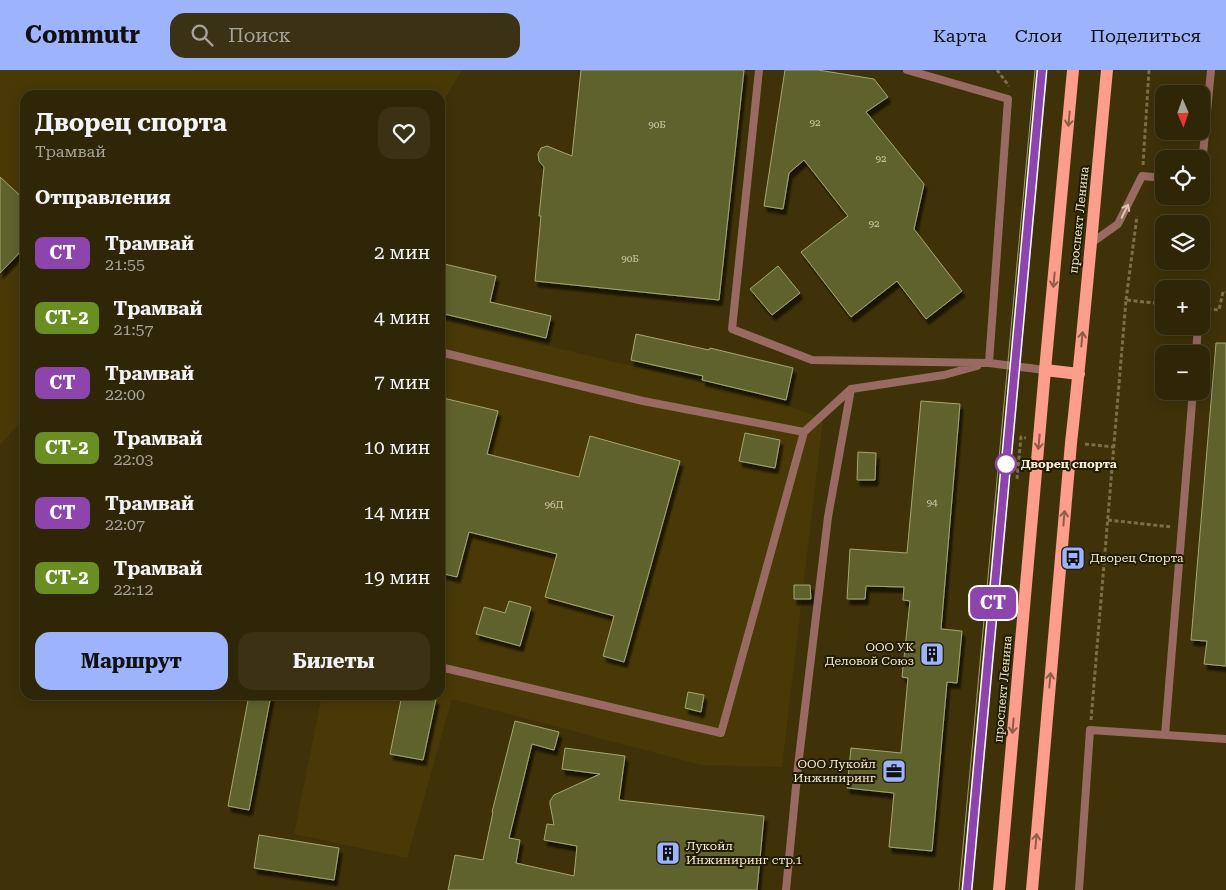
<!DOCTYPE html>
<html lang="ru">
<meta charset="utf-8">
<style>
body{margin:0;font-family:"Roboto Serif",serif;background:#3b3215;color:#f1f3f6;height:100vh;display:flex;flex-direction:column;font-size:19px;white-space:nowrap}
*{box-sizing:border-box;margin:0}
p{font-size:16px;color:#a7a59b}
.icon{flex:none;width:28px;height:28px;fill:none;stroke:currentColor;stroke-width:2;stroke-linecap:round;stroke-linejoin:round}
.map{position:relative;flex:1;overflow:hidden}
.side{position:absolute;left:20px;top:20px;width:425px;height:610px;display:flex;flex-direction:column;background:#2f2607;border-radius:15px;box-shadow:0 2px 12px #0003,0 0 0 1px #4a4328}
.side>*{flex:none}
.badge{padding:0 10px;border-radius:8px;font-size:18px;line-height:32px}
.needle{width:32px;rotate:178deg}
.tools{position:absolute;left:1155px;top:15px;display:grid;gap:10px}
.tools a{display:grid;place-items:center;width:55px;height:55px;border-radius:10px;background:#2f2607;box-shadow:0 2px 12px #0003,0 0 0 1px #4a4328;font-size:25px}
.map>.badge{position:absolute;translate:-50% -50%;box-shadow:0 0 0 2px #fff}
h2{padding:0 15px;font-size:19px;line-height:45px}
.round{display:grid;place-items:center;flex:none;width:52px;height:52px;border-radius:15px;background:#3b3215}
.head{display:flex;align-items:center;justify-content:space-between;height:85px;padding:0 15px}
h1{font-size:24px;font-weight:700;line-height:38px}
.primary-button{display:flex;gap:10px;margin-top:auto;padding:10px 15px}
.primary-button a{flex:1;height:58px;border-radius:15px;background:#9db4fd;color:#111;font-size:20px;font-weight:700;line-height:58px;text-align:center}
.primary-button a+a{background:#3b3215;color:#f1f3f6}
ul{padding:0;list-style:none}
li{display:flex;align-items:center;gap:15px;height:65px;padding:0 15px}
li div{flex:1}
li b{display:block;font-size:19px}
li em{font-style:normal}
li .badge{min-width:55px;font-weight:700;text-align:center}
header{display:flex;align-items:center;gap:30px;box-sizing:border-box;height:70px;padding:0 25px;background:#9db4fd;color:#111}
header strong{font-size:24px}
nav{display:flex;gap:28px;margin-inline-start:auto;font-size:18px}
.search{width:350px;height:45px;background:#3b3215;display:flex;align-items:center;gap:12px;box-sizing:border-box;padding:0 18px;border-radius:15px;color:#a7a59b;font-size:19px}
.map>svg:first-child{display:block}
.built{fill:#483907}
.building{fill:#60622d;stroke:#a4a770;filter:url(#shadow)}
.lines{fill:none;stroke-linecap:round;stroke-linejoin:round}
.path{stroke:#7b6f4a;stroke-width:3;stroke-dasharray:4 2.5;stroke-linecap:butt}
.lane{stroke:#996a61;stroke-width:8}
.primary{stroke:#fd9d8c;stroke-width:12}
.tram{stroke:#a69a79;stroke-width:1}
.oneway{stroke:#905c48}
.oneway2{stroke:#dac5af}
.line-casing{stroke:#fff;stroke-width:11}
.line{stroke:#8e44ad;stroke-width:8}
.stop-dot{fill:#fff;stroke:#8e44ad;stroke-width:2.5}
.labels{text-anchor:middle;dominant-baseline:central;stroke-width:4;stroke-linejoin:round;paint-order:stroke}
.number-label{font-size:10px;fill:#d0caa8}
.street-label{font-size:12px;fill:#f6ecd1;stroke:#221b05}
.stop-label{font-size:12px;font-weight:bold;fill:#f6ecd1;stroke:#221b05;text-anchor:start}
.poi-label{font-size:12px;fill:#f6ecd1;stroke:#221b05;text-anchor:start}
</style>
<header>
<strong>Commutr</strong>
<div class="search"><svg class="icon" aria-label="search" viewBox="0 0 24 24"><circle cx="10" cy="10" r="6"/><path d="M15 15l6 6"/></svg>Поиск</div>
<nav><a>Карта</a><a>Слои</a><a>Поделиться</a></nav>
</header>
<div class="map">
<svg width="1226" height="820" viewBox="0 0 1226 820">
<defs>
<filter id="shadow"><feDropShadow dx="3" dy="5.5" stdDeviation="1" flood-color="#0009"/></filter>
</defs>
<rect width="100%" height="100%" fill="#3f3209"/>
<path class="built" d="M0 0H462L444 30 440 45V25H25V347L0 375Z
M440 250 773 330 823 349 782 697 701 695 452 629 407 788 294 764 322 625H440Z"/>
<path class="building" d="M581 0H744L719 230 535 211 541 146H539L544 97 539 91 538 84 541 78 547 76 572 86Z
M785 0H818L874 9 888 27 866 42 924 114 914 159 962 221 926 249 897 211 851 247 801 182 848 146 804 90 789 103 783 139 764 136Z
M0 107 25 130V177L0 203Z
M440 193 496 206 490 232 551 246 546 268 440 243Z
M778 196 800 223 772 245 750 219Z
M636 264 709 280 710 278 793 298 786 330 702 310 703 306 631 290Z
M1216 273H1226V596L1204 594 1207 571 1191 570Z
M443 328 498 341 487 384 579 407 590 366 680 391 624 592 603 586 614 546 545 527 557 484 469 462 457 507 440 503V339Z
M921 331 960 334 941 559 962 561 957 613 947 612 932 781 889 777 894 723 847 718 851 678 901 683 908 608 902 607 910 531 903 530 904 517 866 516 865 529H847L850 479 907 483Z
M745 363 780 370 775 398 739 391Z
M858 382 876 383 875 410H857Z
M794 515H810L811 529H794Z
M509 531 531 537 520 576 476 564 484 537 505 543Z
M688 622 704 625 701 642 685 638Z
M249 625H271L249 740 228 736Z
M402 625H418L436 629 423 690 390 684Z
M515 651 559 662 554 680 532 674 509 768 520 770 516 793 574 806 577 776 544 770 547 754 554 755 550 734V731L554 725 600 704 562 699 565 678 625 686 619 730 764 746 757 820H448L455 785 483 790 493 742H492Z
M259 765 339 778 334 810 254 798Z"/>
<g class="lines">
<path class="path" d="M997 0 1009 16
M1143 95 1149 0
M1126 230 1137 146
M1201 238 1219 240 1223 222H1226
M1085 374 1114 377
M1017 409 1021 367 1026 368
M1108 450 1172 457
M1091 650 1126 230 1164 234"/>
<path class="lane" d="M759 0 732 259 812 290 989 293 1045 300
M907 0 1008 29 989 293
M1201 105 1211 0
M1090 174 1118 154 1142 106 1164 108
M440 282 643 331 804 362 851 319 944 305 977 296
M1196 284 1198 256
M440 597 721 663 804 362
M1165 665 1193 321
M786 820 798 696 828 447 851 319
M1079 820 1090 660 1226 669"/>
<path class="primary" d="M1045 300 1079 304
M999 820 1045 300 1073 0
M1032 820 1071 373C1085 249 1095 124 1107 0"/>
<path class="tram" d="M1031 125 1042 0
M959 820 1035 0
M967 820 1012 335"/>
</g>
<defs><path id="oneway-shaft" d="M-6 0H5M1.5-3L5.5 0L1.5 3" fill="none" stroke-width="1.6" stroke-linecap="round" stroke-linejoin="round" transform="scale(1.25)"/></defs>
<g class="oneway">
<use href="#oneway-shaft" transform="translate(1069 49) rotate(95)"/>
<use href="#oneway-shaft" transform="translate(1054 210) rotate(95)"/>
<use href="#oneway-shaft" transform="translate(1082 269) rotate(-85)"/>
<use href="#oneway-shaft" transform="translate(1039 372) rotate(95)"/>
<use href="#oneway-shaft" transform="translate(1064 448) rotate(-85)"/>
<use href="#oneway-shaft" transform="translate(1050 610) rotate(-85)"/>
<use href="#oneway-shaft" transform="translate(1013 656) rotate(95)"/>
<use href="#oneway-shaft" transform="translate(1036 771) rotate(-85)"/>
</g>
<use class="oneway2" href="#oneway-shaft" transform="translate(1125 141) rotate(-64)"/>
<g class="lines">
<g class="line-casing">
<path id="line" d="M967 820 1042 0"/>
</g>
<use href="#line" class="line"/>
</g>
<defs>
<g id="bus-square" transform="scale(1.25)"><rect x="-9" y="-9" width="18" height="18" rx="4" fill="#9db4fd" stroke="#221b05"/><path d="M-5-6H5V4H4V6H2V4H-2V6H-4V4H-5ZM-3.5-4V0h7V-4ZM-3.5 1.2v1.5H-2V1.2ZM2 1.2v1.5H3.5V1.2Z" fill="#111"/></g>
<g id="building-square" transform="scale(1.25)"><rect x="-9" y="-9" width="18" height="18" rx="4" fill="#9db4fd" stroke="#221b05"/><path d="M-4-6H4V6H1V3H-1V6H-4ZM-2.5-4.3h1.7v1.8h-1.7ZM.8-4.3h1.7v1.8H.8ZM-2.5-1h1.7V.8h-1.7ZM.8-1h1.7V.8H.8Z" fill="#111"/></g>
<g id="office-square" transform="scale(1.25)"><rect x="-9" y="-9" width="18" height="18" rx="4" fill="#9db4fd" stroke="#221b05"/><path d="M-6-3h4V-5.5h4V-3h4V5H-6ZM-1-4.5V-3h2v-1.5ZM-6 0V1H6V0Z" fill="#111"/></g>
</defs>
<g fill-rule="evenodd">
<use href="#bus-square" x="1073" y="488"/>
<use href="#building-square" x="932" y="584"/>
<use href="#office-square" x="894" y="701"/>
<use href="#building-square" x="668" y="783"/>
</g>
<circle class="stop-dot" cx="1006" cy="394" r="10"/>
<g class="labels">
<g class="number-label">
<text x="815" y="52">92</text>
<text x="657" y="54">90Б</text>
<text x="881" y="88">92</text>
<text x="874" y="153">92</text>
<text x="630" y="188">90Б</text>
<text x="932" y="432">94</text>
<text x="554" y="434">96Д</text>
</g>
<g class="street-label">
<text transform="translate(1079 150) rotate(-84)">проспект Ленина</text>
<text transform="translate(1003 619) rotate(-85)">проспект Ленина</text>
</g>
<g class="stop-label">
<text x="1021" y="394">Дворец спорта</text>
</g>
<g class="poi-label">
<text x="1090" y="488">Дворец Спорта</text>
<text x="914" y="577" text-anchor="end">ООО УК<tspan x="914" dy="14">Деловой Союз</tspan></text>
<text x="876" y="694" text-anchor="end">ООО Лукойл<tspan x="876" dy="14">Инжиниринг</tspan></text>
<text x="686" y="776">Лукойл<tspan x="686" dy="14">Инжиниринг стр.1</tspan></text>
</g>
</g>
</svg>
<div class="tools">
<a><svg class="needle" viewBox="-14 -14 28 28"><path d="M0-13l5 13h-10z" fill="#e53935"/><path d="M0 13l5-13h-10z" fill="#a7a59b"/></svg></a>
<a><svg class="icon" aria-label="locate" viewBox="0 0 24 24"><circle cx="12" cy="12" r="6"/><path d="M12 2v4M12 18v4M2 12h4M18 12h4"/></svg></a>
<a><svg class="icon" aria-label="layers" viewBox="0 0 24 24"><path d="M12 4l9 5-9 5-9-5zM3 14l9 5 9-5"/></svg></a>
<a>+</a>
<a>−</a>
</div>
<b class="badge" style="left:993px;top:533px;background:#8e44ad;color:#fff">СТ</b>
<section class="side">
<div class="head"><div><h1>Дворец спорта</h1><p>Трамвай</p></div><a class="round"><svg class="icon" aria-label="heart" viewBox="0 0 24 24"><path d="M12 20l-8-8c-3-5 5-10 8-4 3-6 11-1 8 4z"/></svg></a></div>
<h2>Отправления</h2>
<ul>
<li><span class="badge" style="background:#8e44ad;color:#fff">СТ</span><div><b>Трамвай</b><p>21:55</p></div><em>2 мин</em></li>
<li><span class="badge" style="background:#6b8e23;color:#fff">СТ-2</span><div><b>Трамвай</b><p>21:57</p></div><em>4 мин</em></li>
<li><span class="badge" style="background:#8e44ad;color:#fff">СТ</span><div><b>Трамвай</b><p>22:00</p></div><em>7 мин</em></li>
<li><span class="badge" style="background:#6b8e23;color:#fff">СТ-2</span><div><b>Трамвай</b><p>22:03</p></div><em>10 мин</em></li>
<li><span class="badge" style="background:#8e44ad;color:#fff">СТ</span><div><b>Трамвай</b><p>22:07</p></div><em>14 мин</em></li>
<li><span class="badge" style="background:#6b8e23;color:#fff">СТ-2</span><div><b>Трамвай</b><p>22:12</p></div><em>19 мин</em></li>
</ul>
<div class="primary-button"><a>Маршрут</a><a>Билеты</a></div>
</section>
</div>
